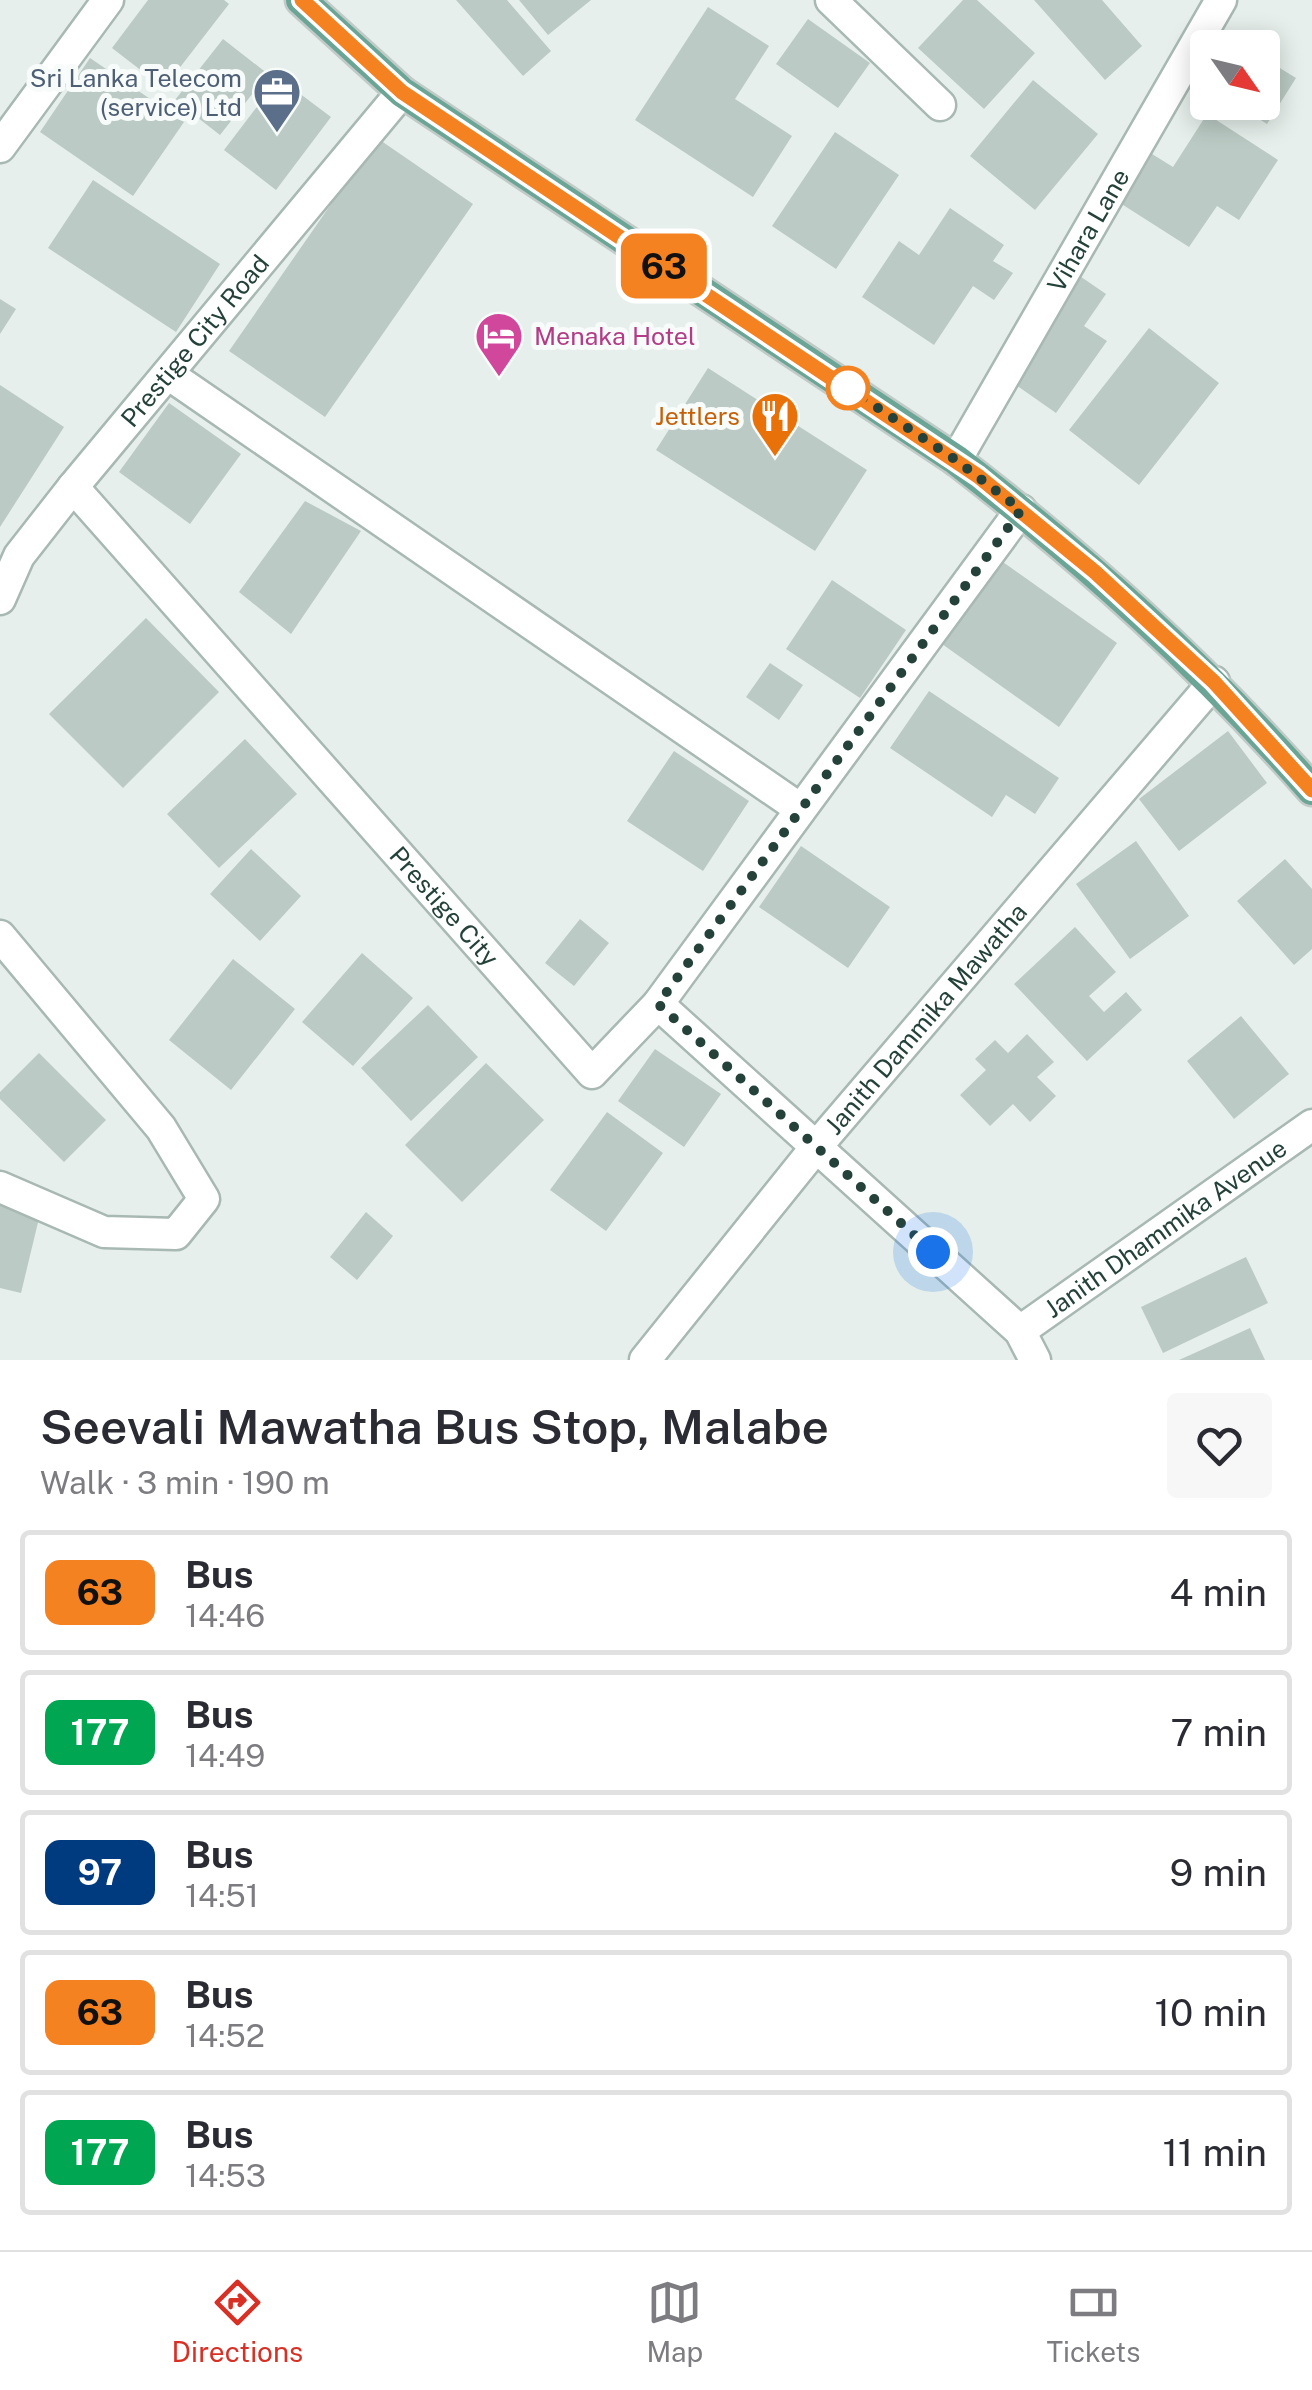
<!DOCTYPE html>
<meta charset="utf-8">
<style>
body{margin:0;font-family:"Public Sans",sans-serif;background:#f7f7f7;color:#2b2b33;height:100vh;display:flex;flex-direction:column;font-size:38px;white-space:nowrap}
*{box-sizing:border-box;margin:0}
p{font-size:32px;color:#7c7c81}
.icon{flex:none;width:55px;height:55px;fill:none;stroke:currentColor;stroke-width:2;stroke-linecap:round;stroke-linejoin:round}
.map{position:relative;height:1360px;overflow:hidden}
.panel{display:flex;flex-direction:column;background:#fff;flex:1}
.panel>*{flex:none}
.badge{padding:0 20px;border-radius:15px;font-size:35px;line-height:65px}
.needle{width:65px;rotate:124deg}
.buttons{position:absolute;left:1190px;top:30px;display:grid;gap:20px}
.buttons a{display:grid;place-items:center;width:90px;height:90px;border-radius:10px;background:#fff;box-shadow:0 5px 25px #0003;font-size:50px}
.you{position:absolute;width:50px;height:50px;margin:-25px;border:8px solid #fff;border-radius:50%;background:#1a73e8;box-shadow:0 0 0 15px #1a73e833}
.map>.badge{position:absolute;translate:-50% -50%;box-shadow:0 0 0 5px #fff}
.round{display:grid;place-items:center;flex:none;width:105px;height:105px;border-radius:10px;background:#f7f7f7}
.headline{display:flex;align-items:center;justify-content:space-between;height:170px;padding:0 40px}
h1{font-size:48px;font-weight:600;line-height:75px}
ul{padding:0;list-style:none}
li{display:flex;align-items:center;gap:30px;height:125px;margin:0 20px 15px;padding:0 20px;border:5px solid #e1e1e2;border-radius:10px}
li div{flex:1}
li b{display:block;font-size:38px}
li em{font-style:normal}
li .badge{min-width:110px;font-weight:700;text-align:center}
.tab-bar{display:flex;justify-content:space-around;align-items:center;height:140px;border-top:2px solid #e1e1e2;background:#fff;font-size:28px;color:#7c7c81}
.tab-bar a{display:grid;justify-items:center;gap:5px}
.tab-bar .selected{color:#d93025}
.map>svg:first-child{display:block}
.building{fill:#bbcac4}
.lines{fill:none;stroke-linecap:round;stroke-linejoin:round}
.minor-casing{stroke:#a8b8b2;stroke-width:35}
.primary-casing{stroke:#c2cac8;stroke-width:35}
.minor{stroke:#fff;stroke-width:30}
.primary{stroke:#6aa596;stroke-width:30}
.line-casing{stroke:#fff;stroke-width:22}
.line{stroke:#f58220;stroke-width:15}
.walk{stroke:#24423a;stroke-width:10;stroke-dasharray:0 18}
.stop-dot{fill:#fff;stroke:#f58220;stroke-width:5}
.labels{text-anchor:middle;dominant-baseline:central;stroke-width:10;stroke-linejoin:round;paint-order:stroke}
.service-label{font-size:25px;fill:#4e5e75;stroke:#f7fbf9;text-anchor:end}
.street-label{font-size:25px;fill:#24423a;stroke:#f7fbf9}
.hotel-label{font-size:25px;fill:#b23c85;stroke:#f7fbf9;text-anchor:start}
.food-label{font-size:25px;fill:#c56008;stroke:#f7fbf9;text-anchor:end}
</style>
<div class="map">
<svg width="1312" height="1360" viewBox="0 0 1312 1360">
<rect width="100%" height="100%" fill="#e6efeb"/>
<path class="building" d="M148 0H224L229 4 164 88 112 48Z
M456 0H507L551 51 523 76Z
M519 0H591L548 35Z
M963 0H977L1035 53 984 109 918 48Z
M1034 0H1102L1142 46 1105 80Z
M708 7 769 46 735 99 792 136 753 197 635 120Z
M808 19 870 63 838 108 776 64Z
M1222 31 1247 48H1211Z
M223 39 268 74 220 135 175 100Z
M1262 57 1296 78 1267 124 1233 102H1262Z
M90 58 184 122 133 196 40 132Z
M279 78 331 117 276 190 224 150Z
M1033 80 1098 134 1035 210 970 156Z
M1207 114 1278 160 1239 220 1217 206 1189 247 1120 203 1152 154 1173 167Z
M835 132 899 175 836 269 772 226Z
M377 138 473 204 325 417 229 351Z
M93 180 220 264 176 332 48 248Z
M950 208 1004 245 993 261 1013 273 994 300 973 286 934 345 862 297 899 241 919 255Z
M1071 270 1106 294 1084 326 1107 341 1056 413 1009 380Z
M0 299 16 309 0 334Z
M1149 328 1219 383 1139 485 1069 430Z
M708 368 867 470 815 551 656 450Z
M0 385 64 427 0 527Z
M169 403 241 454 190 524 119 472Z
M305 501 361 531 291 634 239 592Z
M1000 560 1117 643 1059 727 942 644Z
M832 580 906 630 860 698 786 649Z
M146 618 219 692 123 788 49 714Z
M770 663 803 685 779 720 746 697Z
M929 691 1059 778 1035 814 1006 795 992 817 890 748Z
M1228 731 1267 783 1179 851 1139 799Z
M245 739 297 794 219 868 167 814Z
M674 751 749 801 703 871 627 821Z
M1136 841 1189 916 1130 959 1076 884Z
M801 846 890 907 848 968 759 907Z
M251 849 301 896 260 941 210 894Z
M1285 859 1312 889V949L1294 965 1237 901Z
M580 919 609 943 574 986 545 963Z
M1075 927 1116 972 1089 996 1104 1012 1126 992 1142 1010 1087 1061 1014 984Z
M362 953 413 998 353 1066 302 1022Z
M233 959 295 1009 231 1090 169 1040Z
M428 1005 478 1057 411 1121 361 1068Z
M1241 1016 1289 1074 1234 1119 1187 1061Z
M1027 1034 1054 1062 1037 1077 1056 1096 1030 1122 1013 1104 990 1126 960 1095 986 1070 975 1059 995 1040 1008 1053Z
M655 1049 721 1094 684 1147 618 1101Z
M39 1053 106 1120 64 1162 0 1099V1092Z
M486 1063 544 1120 462 1202 405 1145Z
M607 1112 663 1153 606 1231 550 1190Z
M0 1204 40 1214 21 1293 0 1288Z
M366 1212 393 1236 357 1280 330 1257Z
M1246 1257 1268 1303 1163 1353 1141 1307Z
M1250 1328 1265 1360H1179Z"/>
<g class="lines">
<g class="minor-casing">
<g id="minor">
<path d="M831 0 940 105"/>
<path d="M0 147 108 0"/>
<path d="M168 374 799 808"/>
<path id="s1" d="M956 460 1221 0"/>
<path id="s2" d="M73 487 592 1073 658 1004 1021 510"/>
<path id="s3" d="M0 599 19 556 73 487 402 92"/>
<path d="M0 936 161 1128 204 1199 176 1234 104 1232 0 1187"/>
<path d="M658 1004 1020 1331 1035 1360"/>
<path id="s4" d="M1020 1331 1312 1125"/>
<path id="s5" d="M645 1360 817 1146 1214 682"/>
</g>
</g>
<g class="primary-casing">
<path id="primary" d="M301 0 402 92 956 460C1087 561 1203 666 1312 790"/>
</g>
<use href="#minor" class="minor"/>
<use href="#primary" class="primary"/>
</g>
<g class="lines">
<g class="line-casing">
<path id="line" d="M302 0 402 92 978 476 1095 572 1214 682 1312 790"/>
</g>
<use href="#line" class="line"/>
<path class="walk" d="M848 388 956 460 1021 510 658 1004 933 1252"/>
</g>
<defs>
<g id="office-pin" transform="scale(2.5)"><path d="M0 17L-7.5 6A9.5 9.5 0 1 1 7.5 6Z" fill="#5c6f8a" stroke="#f7fbf9"/><path d="M-6-3h4V-5.5h4V-3h4V5H-6ZM-1-4.5V-3h2v-1.5ZM-6 0V1H6V0Z" fill="#fff"/></g>
<g id="hotel-pin" transform="scale(2.5)"><path d="M0 17L-7.5 6A9.5 9.5 0 1 1 7.5 6Z" fill="#d1479c" stroke="#f7fbf9"/><path d="M-6-4.5h1.5V1H6V5H4.5V3h-9V5H-6ZM-4 0a1.8 1.8 0 1 1 3.6 0ZM.5 0V-2.5h3Q6-2.5 6 0Z" fill="#fff"/></g>
<g id="restaurant-pin" transform="scale(2.5)"><path d="M0 17L-7.5 6A9.5 9.5 0 1 1 7.5 6Z" fill="#e8710a" stroke="#f7fbf9"/><path d="M-5-6h1v4h1v-4h1v4h1v-4h1v5L-1.5 .5V6h-2V.5L-5-1ZM5-6V6H3V1.5H1.5Q1.5-4 5-6Z" fill="#fff"/></g>
</defs>
<g fill-rule="evenodd">
<use href="#office-pin" x="277" y="92"/>
<use href="#hotel-pin" x="499" y="336"/>
<use href="#restaurant-pin" x="775" y="416"/>
</g>
<circle class="stop-dot" cx="848" cy="388" r="20"/>
<g class="labels">
<g class="service-label">
<text x="242" y="78">Sri Lanka Telecom<tspan x="242" dy="29">(service) Ltd</tspan></text>
</g>
<g class="street-label">
<text stroke="none"><textPath href="#s1" startOffset="265">Vihara Lane</textPath></text>
<text stroke="none"><textPath href="#s3" startOffset="325">Prestige City Road</textPath></text>
<text stroke="none"><textPath href="#s2" startOffset="560">Prestige City</textPath></text>
<text stroke="none"><textPath href="#s5" startOffset="442">Janith Dammika Mawatha</textPath></text>
<text stroke="none"><textPath href="#s4" startOffset="178">Janith Dhammika Avenue</textPath></text>
</g>
<g class="hotel-label">
<text x="534" y="336">Menaka Hotel</text>
</g>
<g class="food-label">
<text x="740" y="416">Jettlers</text>
</g>
</g>
</svg>
<div class="buttons">
<a><svg class="needle" viewBox="-14 -14 28 28"><path d="M0-13l5 13h-10z" fill="#e53935"/><path d="M0 13l5-13h-10z" fill="#7c7c81"/></svg></a>
</div>
<div class="you" style="left:933px;top:1252px"></div>
<b class="badge" style="left:664px;top:266px;background:#f58220;color:#111">63</b>
</div>
<section class="panel">
<div class="headline"><div><h1>Seevali Mawatha Bus Stop, Malabe</h1><p>Walk · 3 min · 190 m</p></div><a class="round"><svg class="icon" aria-label="heart" viewBox="0 0 24 24"><path d="M12 20l-8-8c-3-5 5-10 8-4 3-6 11-1 8 4z"/></svg></a></div>
<ul>
<li><span class="badge" style="background:#f58220;color:#111">63</span><div><b>Bus</b><p>14:46</p></div><em>4 min</em></li>
<li><span class="badge" style="background:#00a651;color:#fff">177</span><div><b>Bus</b><p>14:49</p></div><em>7 min</em></li>
<li><span class="badge" style="background:#003b80;color:#fff">97</span><div><b>Bus</b><p>14:51</p></div><em>9 min</em></li>
<li><span class="badge" style="background:#f58220;color:#111">63</span><div><b>Bus</b><p>14:52</p></div><em>10 min</em></li>
<li><span class="badge" style="background:#00a651;color:#fff">177</span><div><b>Bus</b><p>14:53</p></div><em>11 min</em></li>
</ul>
</section>
<nav class="tab-bar">
<a class="selected"><svg class="icon" aria-label="directions" viewBox="0 0 24 24"><path d="M12 3l9 9-9 9-9-9zM9 14v-3h6M13 9l2 2-2 2"/></svg>Directions</a>
<a><svg class="icon" aria-label="map" viewBox="0 0 24 24"><path d="M3 6l6-2 6 2 6-2v14l-6 2-6-2-6 2zM9 4v14M15 6v14"/></svg>Map</a>
<a><svg class="icon" aria-label="tickets" viewBox="0 0 24 24"><path d="M3 7h18v10H3zM15 7v10"/></svg>Tickets</a>
</nav>
